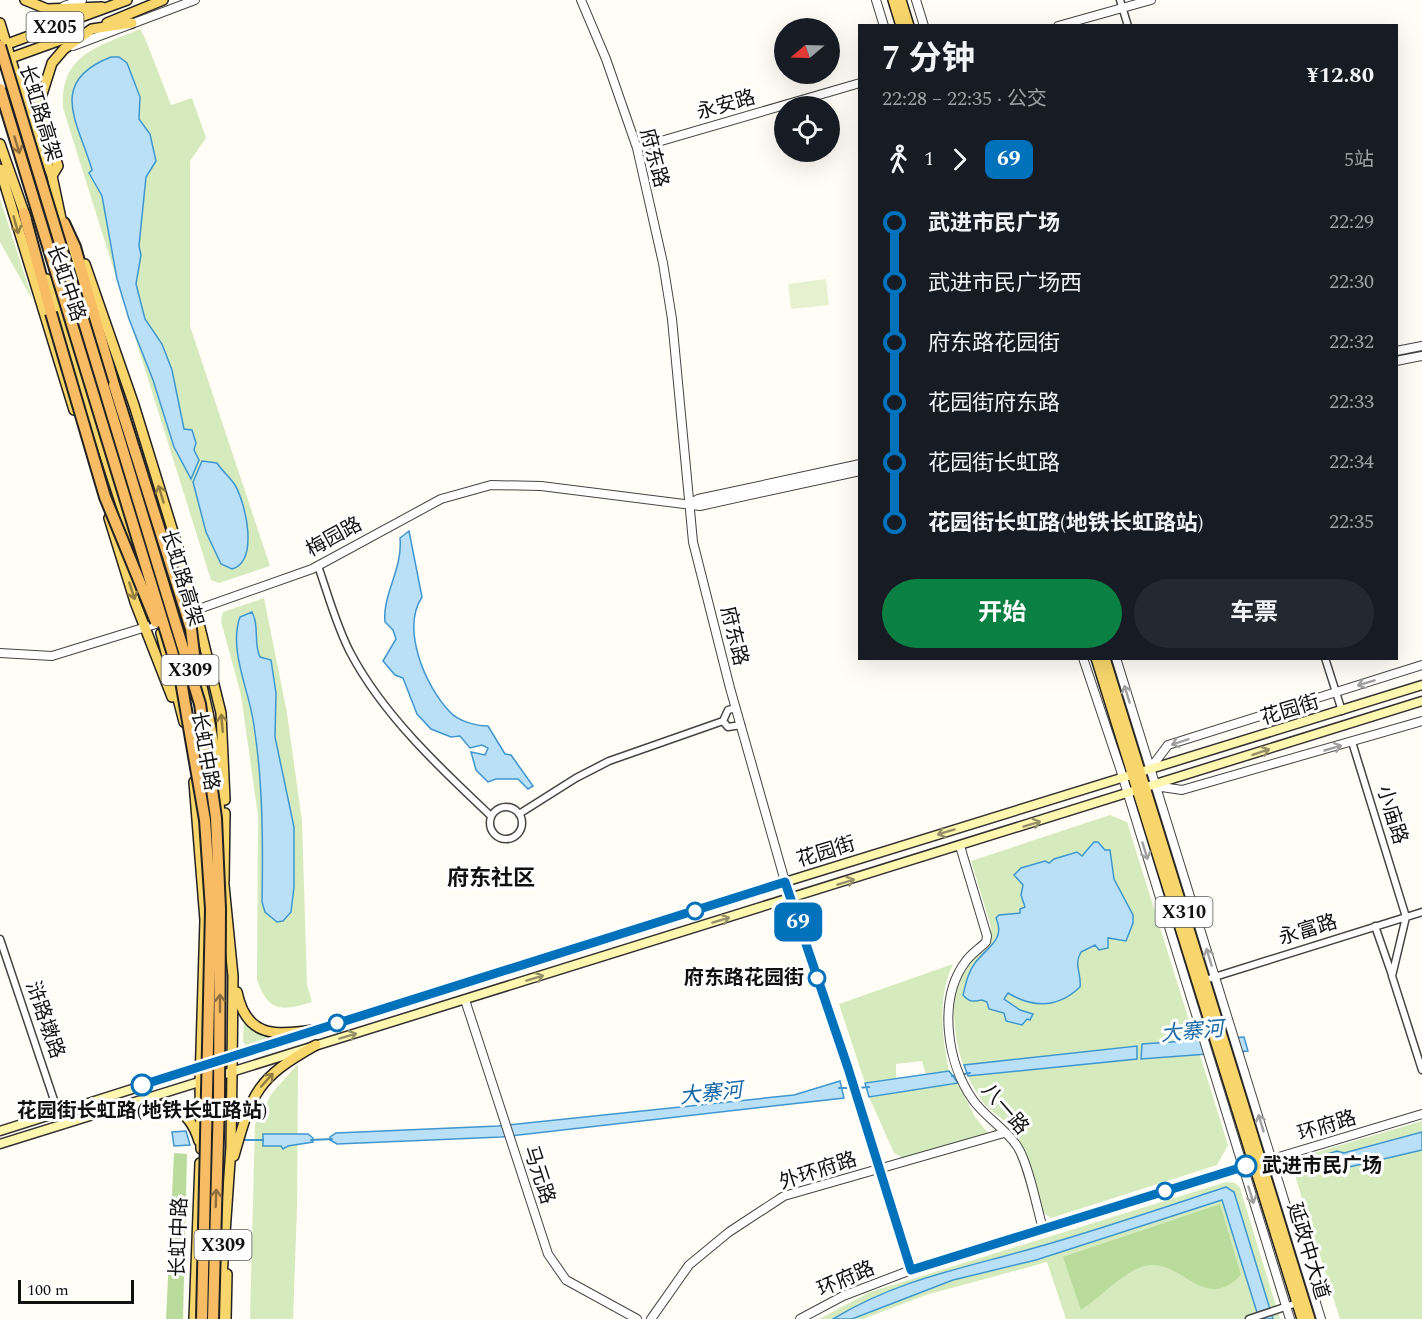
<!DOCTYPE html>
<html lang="zh">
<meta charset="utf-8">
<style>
body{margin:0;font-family:Spectral,"Noto Sans SC",serif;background:#242831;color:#f1f3f6;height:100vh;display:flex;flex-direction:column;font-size:22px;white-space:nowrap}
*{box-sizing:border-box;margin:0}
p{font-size:20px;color:#9ea1a6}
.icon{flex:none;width:33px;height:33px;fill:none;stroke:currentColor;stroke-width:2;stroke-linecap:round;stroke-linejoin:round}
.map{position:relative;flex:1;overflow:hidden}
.details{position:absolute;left:858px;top:24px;width:540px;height:636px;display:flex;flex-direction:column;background:#171b24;border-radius:0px;box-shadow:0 6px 24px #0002}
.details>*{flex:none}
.badge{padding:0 12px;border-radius:9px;font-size:21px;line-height:39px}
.needle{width:39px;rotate:251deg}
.buttons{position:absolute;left:774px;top:18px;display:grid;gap:12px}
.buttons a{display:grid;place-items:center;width:66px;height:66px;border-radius:50%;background:#171b24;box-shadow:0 6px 24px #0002;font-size:30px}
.scale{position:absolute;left:18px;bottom:15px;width:116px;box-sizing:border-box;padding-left:6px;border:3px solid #111;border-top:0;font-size:16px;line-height:21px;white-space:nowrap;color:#111;-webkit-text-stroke:4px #fff;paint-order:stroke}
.map>.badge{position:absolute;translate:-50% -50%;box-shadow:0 0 0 3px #fff}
.legs{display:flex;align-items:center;gap:9px;height:66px;padding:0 24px;font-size:20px}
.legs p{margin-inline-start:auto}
.overview{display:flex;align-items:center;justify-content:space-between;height:102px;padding:0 24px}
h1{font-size:33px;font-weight:700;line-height:45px}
.cta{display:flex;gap:12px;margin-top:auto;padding:12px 24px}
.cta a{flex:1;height:69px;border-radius:36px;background:#0b8043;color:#fff;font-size:24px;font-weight:700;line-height:69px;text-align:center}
.cta a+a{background:#242831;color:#f1f3f6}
ul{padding:0 24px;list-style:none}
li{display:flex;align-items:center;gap:21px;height:60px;font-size:22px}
li i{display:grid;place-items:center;width:9px;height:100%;margin:0 8px;background:currentColor}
li i::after{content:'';width:15px;height:15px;margin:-8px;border:4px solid;border-radius:50%;background:#171b24}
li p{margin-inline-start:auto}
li:first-child i{background:linear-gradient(#0000 50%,currentColor 0)}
li:last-child i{background:linear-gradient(currentColor 50%,#0000 0)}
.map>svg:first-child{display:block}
.green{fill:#d5ebbd}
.forest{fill:#b9dc9c}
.pitch{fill:#e6f2cf}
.water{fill:#b9e0f7;stroke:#3f96cf;stroke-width:1.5}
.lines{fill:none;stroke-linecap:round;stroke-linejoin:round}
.stream{stroke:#3f96cf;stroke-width:2}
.minor-casing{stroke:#444;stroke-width:9}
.tertiary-casing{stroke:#444;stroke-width:10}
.secondary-casing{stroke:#333;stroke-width:11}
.primary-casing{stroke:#222;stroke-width:12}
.trunk-casing{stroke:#222;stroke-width:14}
.minor{stroke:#fff;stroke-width:6}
.tertiary{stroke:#fff;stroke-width:8}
.secondary{stroke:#fff6b0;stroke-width:8}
.primary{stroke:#f9d66b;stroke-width:9}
.trunk{stroke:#f7bc64;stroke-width:10}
.trunk-bridge-casing{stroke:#222;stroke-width:14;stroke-linecap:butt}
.trunk-bridge{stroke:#f7bc64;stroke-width:10}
.oneway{stroke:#906f3f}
.oneway2{stroke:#917d42}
.oneway3{stroke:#a0a0a0}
.oneway4{stroke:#948f68}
.line-1-casing{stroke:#fff;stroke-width:14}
.line-1{stroke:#0072bc;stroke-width:9}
.stop-1-dot{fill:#fff;stroke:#0072bc;stroke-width:3}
.labels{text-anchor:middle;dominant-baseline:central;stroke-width:6;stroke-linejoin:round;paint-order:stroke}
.shield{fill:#fff;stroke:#585858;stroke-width:1.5}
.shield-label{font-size:18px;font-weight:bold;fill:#111}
.street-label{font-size:20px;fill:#111;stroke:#fff}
.stop-label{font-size:20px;font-weight:bold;fill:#111;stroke:#fff;text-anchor:end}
.water-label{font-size:21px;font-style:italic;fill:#1768a6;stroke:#fff}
.quarter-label{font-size:22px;font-weight:bold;fill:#111;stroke:#fff}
</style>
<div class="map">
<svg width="1422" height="1319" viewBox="0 0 1422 1319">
<rect width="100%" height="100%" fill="#fffdf5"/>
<path class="green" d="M140 29 145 38 171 105 192 98 206 138 190 161V326L270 566 219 583 211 580 63 108C60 54 98 47 140 29Z
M0 199 33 301 0 242Z
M264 598 287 713 302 821 307 985 312 1002C282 1011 269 1013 257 980L258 816 241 695 221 621 223 612Z
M1110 815 1127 822 1228 1145 1217 1165 1051 1218 1042 1212C1034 1187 1030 1156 1016 1133 1009 1121 992 1114 983 1102 960 1071 951 1032 955 994 958 966 989 952 991 927L971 861Z
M953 964C937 998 942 1036 949 1071L926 1074 922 1061 896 1064V1078L865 1083 839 1004Z
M244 1015 273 1036 274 1040 248 1048 243 1042Z
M298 1064 297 1208 293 1319H250L255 1124 272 1093Z
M958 1083 975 1117 988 1133 903 1158 894 1153 869 1097Z
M1422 1121V1319H1340L1292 1166 1297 1158Z
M1226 1182 1235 1183 1240 1188 1280 1319H1066L1047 1262 926 1295 863 1319H819L870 1292Z"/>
<path class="forest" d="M174 1153 187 1154 183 1319H166Z
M1220 1204 1241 1275C1201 1316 1181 1253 1141 1267 1120 1275 1100 1298 1081 1310L1063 1257Z"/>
<path class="pitch" d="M826 279 829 305 791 309 788 284Z"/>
<path class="water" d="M111 57H119L127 63 140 97 139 119 150 134 156 161 146 177 139 246 141 255 136 284 145 319 162 344 172 370 184 429 192 430 196 443 194 450 199 460 191 479 174 447 153 380 129 319 117 279 102 196 89 173 92 170C79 124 46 82 111 57Z
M202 461 217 463C222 471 230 477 235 485 246 504 259 561 232 569L221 564 206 532 193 482Z
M409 531 422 597C401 629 425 686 450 712 458 721 476 726 488 726L505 754 511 755 533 786 528 789 518 779H496L488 782 476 770 471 752 485 755 488 748 482 745 470 748 460 736 451 737 431 729 417 714 403 678 395 675 383 661 396 639 393 630 385 622C382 595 403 569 400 538Z
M252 612C260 627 253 642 260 657L271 660 276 693 275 737 294 827V887L291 912 283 921 277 922 265 912 262 902C263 844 263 783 254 726 250 692 228 650 240 617Z
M1094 842H1098L1105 850H1110L1114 879 1133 915V923L1126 941 1108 938V948L1099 950 1095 945 1081 952C1073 966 1082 973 1080 987 1058 1008 1033 1008 1008 993L1004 999 1020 1010 1033 1014 1030 1020 1027 1019 1022 1025 1006 1021 1004 1013 989 1009 987 1002 982 1000C973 1002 969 1002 963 995 966 983 968 972 975 963 987 947 1006 940 996 918L999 915 1020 913V909L1025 907 1021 895 1023 885 1014 875 1021 868 1045 861 1049 863 1054 859 1077 852 1082 856Z
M1244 1037 1248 1051 1141 1059 1142 1044Z
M1137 1046V1059L968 1076 964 1065Z
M949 1071 958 1083 869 1097 865 1083Z
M840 1081 844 1098 501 1137 337 1144 330 1140V1137L336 1133 498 1126 794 1095Z
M186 1131 190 1145 174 1146 172 1132Z
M1422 1132V1150L1345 1168 1332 1169 1317 1157 1337 1151 1344 1153Z
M263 1134H308L313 1138V1142L288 1146 283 1149 281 1146H263Z
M1226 1187 1234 1192 1273 1319H1259L1222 1200 1036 1260 953 1280 852 1319H833C899 1279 961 1269 1034 1248 1098 1230 1162 1208 1226 1187Z"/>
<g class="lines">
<path class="stream" d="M952 1076 970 1073
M839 1088H851
M857 1088 869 1087
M242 1140H263
M311 1140 332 1139"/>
<g class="minor-casing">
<path id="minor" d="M1120 0 1128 26
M318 566C328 594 336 625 350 652 383 715 440 768 491 816
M1325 658 1342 711
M736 708 728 710 723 721 728 727 741 725
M1352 742 1406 917 1392 976 1422 1070
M490 823a16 16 0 1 1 32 0a16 16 0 1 1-32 0Z
M519 814 576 778 609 761 723 721
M1375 926 1392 975
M0 939 58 1112
M1205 980 1422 912
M1249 1319 1297 1303"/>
</g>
<g class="tertiary-casing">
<path id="tertiary" d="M581 0 606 59 637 148 663 263 672 319 693 542 730 688 790 899 848 1068 911 1270
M876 0 884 26
M916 0 924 26
M64 6 82 0
M1058 26 1151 0
M73 46 195 0
M637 148 860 83
M1396 351 1422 346
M1396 361 1422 356
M689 504 698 499 860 464
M0 653 52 656 159 623 312 569 441 499 491 485 541 486 700 506 860 471
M1083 658 1120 768 1290 1319
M1116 658 1321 1319
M1150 769 1168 745 1422 665
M1155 786 1182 790 1422 721
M960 846 987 936 986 942C980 948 971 954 966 961 937 999 947 1063 973 1100 985 1117 1006 1129 1017 1146 1028 1162 1037 1208 1043 1229
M465 1000 548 1254 566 1280 637 1319
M1269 1160 1422 1114
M651 1319 689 1265 729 1232 784 1196 1004 1133
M800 1319 843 1296 911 1270 1246 1166"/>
</g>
<g class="secondary-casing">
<path id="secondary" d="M0 1131 785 882 1422 685
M0 1144 1422 701"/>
</g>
<g class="primary-casing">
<path id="primary" d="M25 0 47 9 102 7
M893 0 901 26
M901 0 909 26
M0 23 17 80 52 176 64 233 107 377
M107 23 163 0
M2 46 127 0
M5 60 80 33
M0 144 26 218
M0 169 74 410
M52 176 58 166 39 104 52 63 64 49 92 29 132 23
M85 264 134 405 190 587 221 713 225 800
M47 279 138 557
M128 447 153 526
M109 518 135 602 172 697
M161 633 184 722
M1096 658 1302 1319
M1105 658 1310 1319
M196 665C211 715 219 767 220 820
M194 782 205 920 200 1082 201 1149
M224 881 225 813
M237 992C246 1037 275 1036 313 1030
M127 1105C161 1104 187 1101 199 1141
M234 1156C252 1092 257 1078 316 1045
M194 1319 200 1163
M219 1319 231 1147 232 1072 233 976 223 875
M226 1319 227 1274"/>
</g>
<g class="trunk-casing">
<path id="trunk" d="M24 213 51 313
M64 223 75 247 114 385"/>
</g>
<use href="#minor" class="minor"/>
<use href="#tertiary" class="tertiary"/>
<use href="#secondary" class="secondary"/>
<use href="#primary" class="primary"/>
<use href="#trunk" class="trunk"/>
<g class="trunk-bridge-casing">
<path id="trunk-bridge" d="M0 46 200 704 216 818 220 909 219 1101 213 1319
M0 89 181 681 205 820 211 909 202 1319
M51 313 105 497 156 622
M114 385 191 629 196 671"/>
</g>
<use href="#trunk-bridge" class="trunk-bridge"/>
</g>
<defs><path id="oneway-shaft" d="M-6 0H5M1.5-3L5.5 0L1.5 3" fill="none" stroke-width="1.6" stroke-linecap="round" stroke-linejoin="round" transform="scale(1.5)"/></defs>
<g class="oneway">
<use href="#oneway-shaft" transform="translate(17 145) rotate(73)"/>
<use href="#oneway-shaft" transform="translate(220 1003) rotate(-90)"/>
<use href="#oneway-shaft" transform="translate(216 1198) rotate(-88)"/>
</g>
<g class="oneway2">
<use href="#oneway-shaft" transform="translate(16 225) rotate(74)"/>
<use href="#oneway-shaft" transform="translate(161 494) rotate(-107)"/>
<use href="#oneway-shaft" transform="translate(132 591) rotate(72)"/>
<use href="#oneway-shaft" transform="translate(222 723) rotate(-95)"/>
<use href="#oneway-shaft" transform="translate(267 1080) rotate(-48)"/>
</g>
<g class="oneway3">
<use href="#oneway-shaft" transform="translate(1366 683) rotate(163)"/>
<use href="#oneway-shaft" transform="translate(1127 694) rotate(-107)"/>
<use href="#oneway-shaft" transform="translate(1180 742) rotate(162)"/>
<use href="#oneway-shaft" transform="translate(1333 748) rotate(-16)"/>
<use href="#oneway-shaft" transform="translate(1145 851) rotate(73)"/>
<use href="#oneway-shaft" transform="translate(1209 957) rotate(-107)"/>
<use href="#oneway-shaft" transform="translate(1261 1123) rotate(-107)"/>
<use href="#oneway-shaft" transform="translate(1251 1195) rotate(73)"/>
</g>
<g class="oneway4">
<use href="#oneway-shaft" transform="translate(1261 752) rotate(-18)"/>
<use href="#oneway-shaft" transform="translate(1032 824) rotate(-17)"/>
<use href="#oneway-shaft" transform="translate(946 832) rotate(163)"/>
<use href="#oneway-shaft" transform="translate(846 882) rotate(-17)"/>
<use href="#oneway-shaft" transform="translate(721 920) rotate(-17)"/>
<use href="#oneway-shaft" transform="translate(535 978) rotate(-17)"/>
<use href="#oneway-shaft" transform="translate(348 1036) rotate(-17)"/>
</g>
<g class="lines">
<g class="line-1-casing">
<path id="line-1" d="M142 1085 785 882 848 1068 911 1270 1246 1166"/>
</g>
<use href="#line-1" class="line-1"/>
</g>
<g class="stop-1-dot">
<circle cx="695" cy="911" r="8"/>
<circle cx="817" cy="978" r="8"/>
<circle cx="337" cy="1023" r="8"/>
<circle cx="142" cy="1085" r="10"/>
<circle cx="1246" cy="1166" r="10"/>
<circle cx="1165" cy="1191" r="8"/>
</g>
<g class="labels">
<g class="shield">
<rect x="26.5" y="12" width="57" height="30" rx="4.5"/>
<rect x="161.5" y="655" width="57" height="30" rx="4.5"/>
<rect x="1155.5" y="897" width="57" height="30" rx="4.5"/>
<rect x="194.5" y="1230" width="57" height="30" rx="4.5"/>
</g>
<g class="shield-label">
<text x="55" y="27">X205</text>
<text x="190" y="670">X309</text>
<text x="1184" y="912">X310</text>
<text x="223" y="1245">X309</text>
</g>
<g class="street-label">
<text transform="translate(726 105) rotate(-16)">永安路</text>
<text transform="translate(40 113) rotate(73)">长虹路高架</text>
<text transform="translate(654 158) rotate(75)">府东路</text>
<text transform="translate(66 283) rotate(71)">长虹中路</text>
<text transform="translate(334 537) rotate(-29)">梅园路</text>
<text transform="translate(182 578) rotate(73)">长虹路高架</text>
<text transform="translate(734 636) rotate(76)">府东路</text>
<text transform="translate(1290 710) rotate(-17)">花园街</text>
<text transform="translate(205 751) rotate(80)">长虹中路</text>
<text transform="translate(1392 815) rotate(73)">小庙路</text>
<text transform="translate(826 852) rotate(-17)">花园街</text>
<text transform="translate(1308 930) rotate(-17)">永富路</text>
<text transform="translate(45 1020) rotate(71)">浒路墩路</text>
<text transform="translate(1005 1109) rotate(49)">八一路</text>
<text transform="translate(1327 1126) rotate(-17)">环府路</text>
<text transform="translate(818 1171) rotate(-18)">外环府路</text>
<text transform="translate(539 1175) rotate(72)">马元路</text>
<text transform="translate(179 1237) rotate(-88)">长虹中路</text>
<text transform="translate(1308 1251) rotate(73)">延政中大道</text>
<text transform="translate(846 1279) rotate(-23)">环府路</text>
</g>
<g class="stop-label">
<text x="804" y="978">府东路花园街</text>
<text x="142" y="1111" text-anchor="middle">花园街长虹路(地铁长虹路站)</text>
<text x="1262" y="1166" text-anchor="start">武进市民广场</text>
</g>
<g class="water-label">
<text transform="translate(1192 1032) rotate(-5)">大寨河</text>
<text transform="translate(711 1094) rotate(-6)">大寨河</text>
</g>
<g class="quarter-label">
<text x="491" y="878">府东社区</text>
</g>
</g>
</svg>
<div class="buttons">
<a><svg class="needle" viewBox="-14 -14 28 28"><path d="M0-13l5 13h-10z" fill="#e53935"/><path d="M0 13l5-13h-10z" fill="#9ea1a6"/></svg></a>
<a><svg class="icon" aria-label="locate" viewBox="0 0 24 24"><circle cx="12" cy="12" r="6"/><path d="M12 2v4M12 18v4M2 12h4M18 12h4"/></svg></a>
</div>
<div class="scale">100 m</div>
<b class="badge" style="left:798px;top:922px;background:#0072bc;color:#fff">69</b>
<section class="details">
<div class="overview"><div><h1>7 分钟</h1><p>22:28 – 22:35 · 公交</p></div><b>¥12.80</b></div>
<div class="legs"><svg class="icon" aria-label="walk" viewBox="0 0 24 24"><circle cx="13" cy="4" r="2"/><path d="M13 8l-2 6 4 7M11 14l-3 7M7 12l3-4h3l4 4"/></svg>1<svg class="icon" aria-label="forward" viewBox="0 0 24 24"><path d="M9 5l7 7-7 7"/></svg><b class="badge" style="background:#0072bc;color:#fff">69</b><p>5站</p></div>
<ul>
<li><i style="color:#0072bc"></i><b>武进市民广场</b><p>22:29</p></li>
<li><i style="color:#0072bc"></i><span>武进市民广场西</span><p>22:30</p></li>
<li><i style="color:#0072bc"></i><span>府东路花园街</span><p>22:32</p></li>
<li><i style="color:#0072bc"></i><span>花园街府东路</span><p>22:33</p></li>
<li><i style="color:#0072bc"></i><span>花园街长虹路</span><p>22:34</p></li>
<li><i style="color:#0072bc"></i><b>花园街长虹路(地铁长虹路站)</b><p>22:35</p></li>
</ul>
<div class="cta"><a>开始</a><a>车票</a></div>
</section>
</div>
